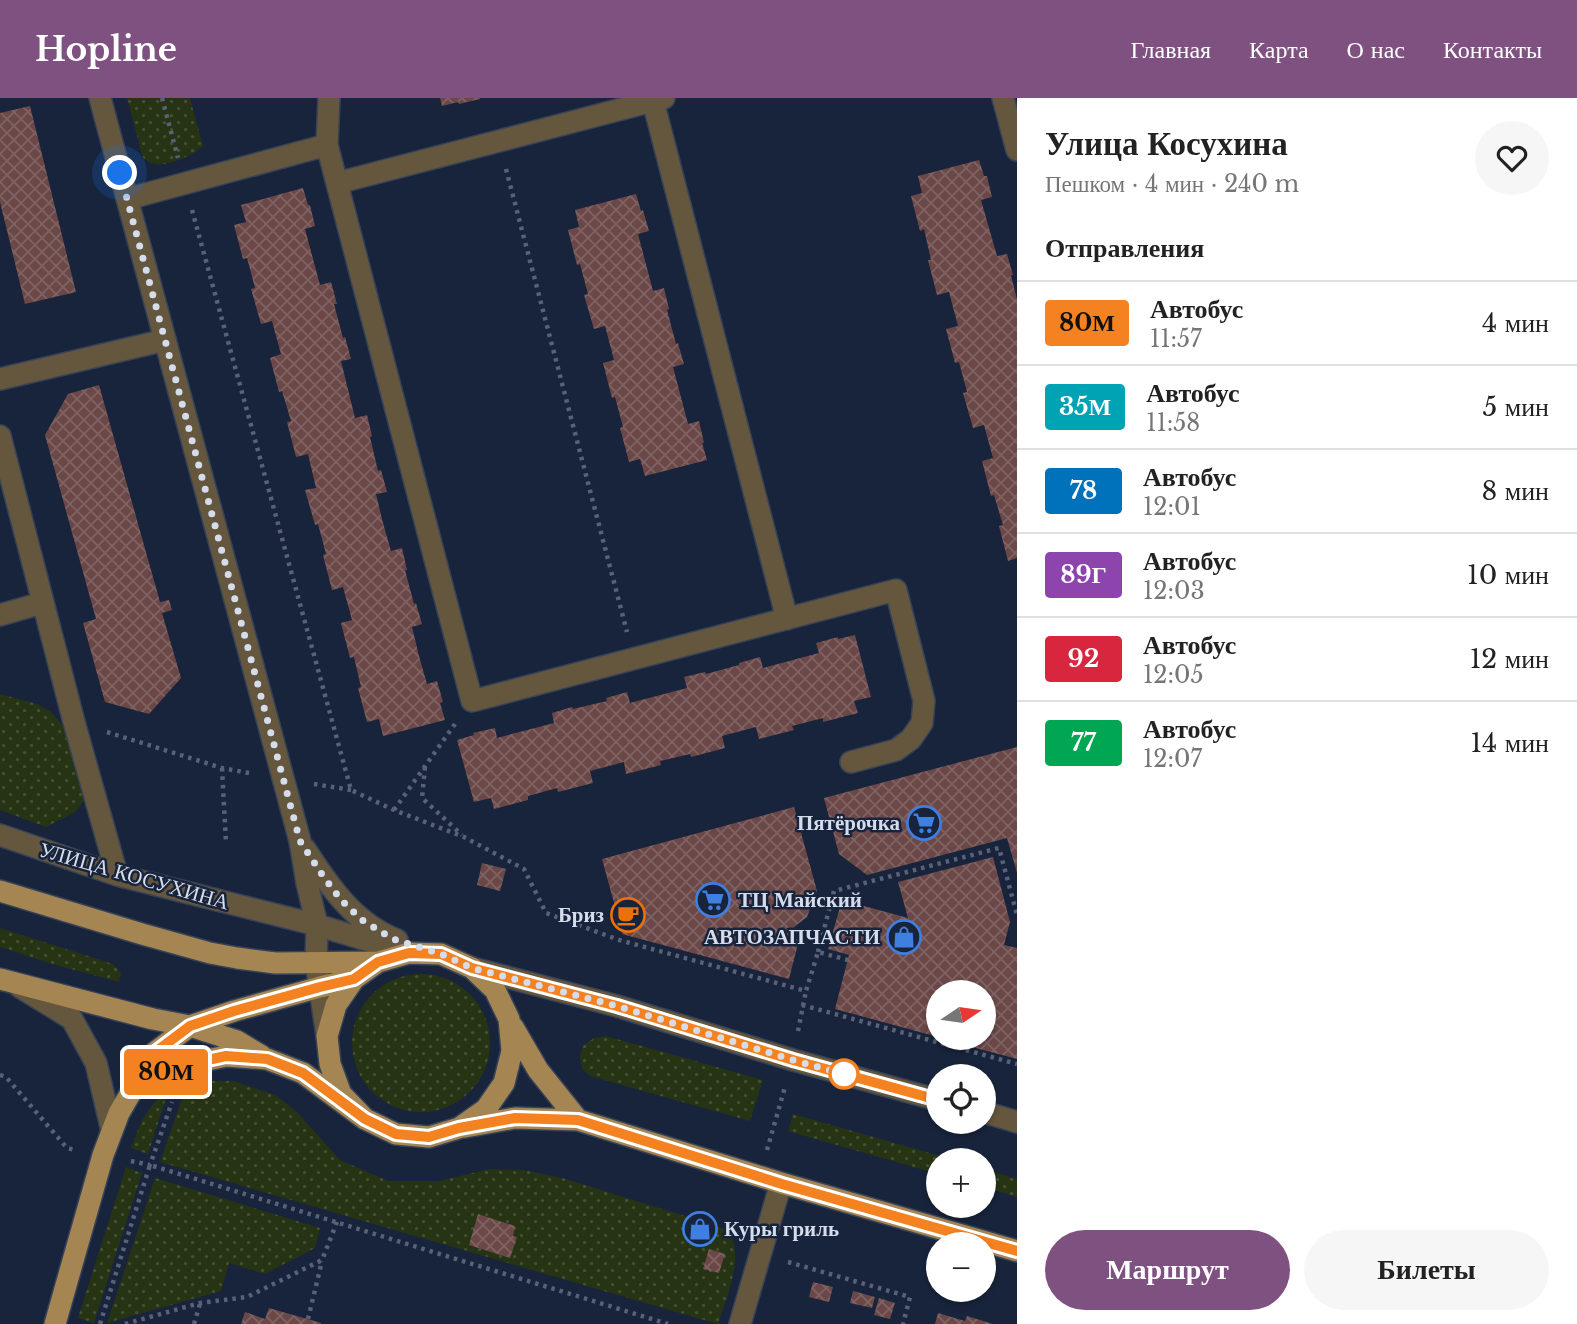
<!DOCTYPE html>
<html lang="ru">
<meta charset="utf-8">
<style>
body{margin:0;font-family:"Libre Baskerville",serif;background:#f6f6f6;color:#222;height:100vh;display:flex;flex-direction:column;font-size:26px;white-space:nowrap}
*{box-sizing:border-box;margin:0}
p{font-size:23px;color:#767676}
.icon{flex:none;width:38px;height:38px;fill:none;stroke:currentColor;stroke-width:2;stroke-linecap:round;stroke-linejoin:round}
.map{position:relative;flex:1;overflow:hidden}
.panel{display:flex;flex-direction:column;background:#fff;width:560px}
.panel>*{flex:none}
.badge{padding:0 14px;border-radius:5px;font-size:24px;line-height:46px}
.needle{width:46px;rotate:77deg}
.tools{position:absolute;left:926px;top:882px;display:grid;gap:14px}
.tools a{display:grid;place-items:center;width:70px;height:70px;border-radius:50%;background:#fff;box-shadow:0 2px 5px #0004;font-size:35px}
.you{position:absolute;width:35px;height:35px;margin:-18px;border:5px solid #fff;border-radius:50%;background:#1a73e8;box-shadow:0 0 0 10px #1a73e833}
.map>.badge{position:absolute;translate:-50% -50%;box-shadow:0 0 0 4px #fff}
h2{padding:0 28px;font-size:26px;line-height:63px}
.round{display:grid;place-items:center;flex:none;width:74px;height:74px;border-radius:37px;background:#f6f6f6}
.summary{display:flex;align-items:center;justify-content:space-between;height:119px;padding:0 28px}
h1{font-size:33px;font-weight:700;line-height:52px}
.cta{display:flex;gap:14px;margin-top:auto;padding:14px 28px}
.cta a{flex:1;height:80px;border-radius:42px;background:#7f5181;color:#fff;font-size:28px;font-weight:700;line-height:80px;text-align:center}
.cta a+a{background:#f6f6f6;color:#222}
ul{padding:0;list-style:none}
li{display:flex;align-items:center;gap:21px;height:84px;padding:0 28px;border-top:2px solid #e0e0e0}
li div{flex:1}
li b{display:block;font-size:26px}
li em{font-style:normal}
li .badge{min-width:77px;font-weight:700;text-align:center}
header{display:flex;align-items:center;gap:42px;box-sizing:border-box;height:98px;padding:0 35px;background:#7f5181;color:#fff}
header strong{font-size:33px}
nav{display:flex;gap:38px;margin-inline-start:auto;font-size:24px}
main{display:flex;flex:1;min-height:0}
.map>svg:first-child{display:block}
.grass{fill:url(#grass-dots)}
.building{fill:url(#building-cross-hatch)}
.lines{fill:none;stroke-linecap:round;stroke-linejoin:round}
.minor-casing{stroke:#364257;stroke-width:24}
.major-casing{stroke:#364257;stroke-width:24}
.path{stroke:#576277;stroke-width:4.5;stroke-dasharray:3.5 5;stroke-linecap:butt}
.minor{stroke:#65563e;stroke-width:21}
.major{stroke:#a58653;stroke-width:21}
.line-casing{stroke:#fff;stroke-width:16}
.line{stroke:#f58220;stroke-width:10}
.walk{stroke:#d5dded;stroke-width:7;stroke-dasharray:0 12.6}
.stop-dot{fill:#fff;stroke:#f58220;stroke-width:3.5}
.labels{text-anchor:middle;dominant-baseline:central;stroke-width:5;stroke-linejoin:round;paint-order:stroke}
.poi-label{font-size:21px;font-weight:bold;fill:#d5dded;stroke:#18243b;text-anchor:end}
.street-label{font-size:21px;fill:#d5dded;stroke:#18243b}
</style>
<header>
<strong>Hopline</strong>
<nav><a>Главная</a><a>Карта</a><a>О нас</a><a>Контакты</a></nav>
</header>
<main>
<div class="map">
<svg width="1017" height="1226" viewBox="0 0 1017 1226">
<defs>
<pattern id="grass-dots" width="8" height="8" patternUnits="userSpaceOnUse" patternTransform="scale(1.75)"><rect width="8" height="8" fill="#263413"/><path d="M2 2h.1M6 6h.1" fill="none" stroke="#455136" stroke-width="1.8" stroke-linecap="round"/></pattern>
<pattern id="building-cross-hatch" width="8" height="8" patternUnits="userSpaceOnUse" patternTransform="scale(1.75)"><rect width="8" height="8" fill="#6b4847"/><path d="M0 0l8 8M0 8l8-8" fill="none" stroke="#7f6262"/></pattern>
</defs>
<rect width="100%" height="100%" fill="#18243b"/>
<path class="grass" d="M127 0H190L203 48C195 57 166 69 154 66 152 66 145 61 143 60Z
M0 596 37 606 51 614 64 629 84 702 75 714 46 729 0 712Z
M0 830 113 866 121 875 119 884 49 865 0 849Z
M352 945a69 69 0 1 1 138 0a69 69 0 1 1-138 0Z
M606 938 763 982 750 1023 590 978 582 970 580 959 583 948 594 940Z
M202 983H233L275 997 295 1012 340 1062 388 1083H439L490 1071 524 1072 566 1081 717 1128C720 1130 724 1131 727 1134 747 1153 725 1204 718 1226L160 1064 187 986Z
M169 991 148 1056 131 1050C142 1021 145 1012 169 991Z
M793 1016 954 1062H938V1076L788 1033Z
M126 1069 142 1075 94 1225 78 1220Z
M984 1071 1017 1081V1099L984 1089Z
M155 1080 320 1130 315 1150 265 1176 229 1165 221 1193 107 1225Z"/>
<path class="building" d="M440 0H480V1L459 6 458 4 442 8Z
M30 8 76 194 25 206 0 104V15Z
M979 62 984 78H987L992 99 981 102 997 158 1007 156 1013 177H1011L1017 202V460L1008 463 999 428 1003 427 994 397 991 398 982 363 993 360 984 327 973 330 963 295 967 294 959 264 955 265 946 231 958 228 949 194 937 197 928 162H931L924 131 920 133 911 98 922 95 918 78Z
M303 90 308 107H310L315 128 305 131 320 187 331 184 337 206H334L343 240 345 239 351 261 341 263 355 320 367 317 372 338 370 339 378 373 381 372 387 394 376 396 383 425 391 453 402 450 407 472H405L414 506 416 505 422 526 412 529 419 558 427 586 437 583 443 604 440 605 445 622 383 638 379 621 367 624 358 590 361 589 354 559 350 560 341 525 352 522 343 489 332 492 323 457 326 456 318 426 315 427 305 392 316 390 308 356 296 359 287 324 291 323 282 293 279 294 270 260 281 256 272 223 261 226 251 191 255 190 247 160 243 161 234 127 246 124 241 107Z
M636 96 641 113 643 112 649 133 638 136 653 193 664 190 669 211 667 212 676 246 678 245 684 266 673 269 688 326 699 323 704 345H702L707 362 645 378 640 361 629 364 620 330 623 329 615 299 612 300 603 265 614 262 605 228 594 231 584 197 588 196 580 166 577 167 568 132 579 129 575 112Z
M99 287 160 504 169 502 172 512 162 515 181 580 149 616 105 604 83 525 96 521 45 337 68 296Z
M855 537 871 599 854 603 858 615 823 624V620L792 628 794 632 759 641 756 629 722 638 725 650 691 659 690 656 660 663 661 667 626 676 624 664 590 673 593 685 558 694 557 690 528 698V702L494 711 491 700 474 704 457 642 474 637 473 635 495 630 497 640 554 625 552 615 572 609 573 611 607 603 606 600 627 594 630 605 687 590 684 579 705 574 706 576 739 567V565L760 559 763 570 819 555 816 545 838 539V541Z
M1017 649V775L1007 740 867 777 839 756 824 700Z
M794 709 817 793 807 819 794 829 790 840 799 842 789 881 622 836 624 829 619 823 602 761Z
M993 759 1010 824 1004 847 1017 850V961L942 941 984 940V894H938V939L835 911 849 857 828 851 842 802 908 820 898 784Z
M482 765 506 771 500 793 477 787Z
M478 1116 515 1128 513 1138 517 1139 510 1160 469 1147Z
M694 1121 710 1126 706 1140 690 1135Z
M709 1151 725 1156 719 1175 703 1171Z
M813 1184 833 1189 829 1204 809 1199Z
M853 1193 875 1199 872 1210 850 1205Z
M879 1200 895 1205 890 1221 874 1217Z
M269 1210 321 1225V1226H241L245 1214 265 1221Z
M938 1215 965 1223 967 1218 993 1226H935Z"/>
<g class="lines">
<g class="minor-casing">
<path id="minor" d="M100 0 300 743 307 785 317 827 316 864 327 938
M329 0 327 47 472 603 896 492 924 603 922 625 911 641 896 652 851 664
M1003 0 1017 52
M653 3 787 521
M337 85 664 0
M127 101 327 47
M0 281 165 242
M0 338 74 624 117 777
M0 517 42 505
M0 737 117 777 317 827 409 855
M305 751C329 788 354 825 397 842
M472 870 617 908 793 962 938 1002
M20 889 72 921 96 965 112 1033
M984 1014 1017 1024
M740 1226 781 1085"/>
</g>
<g class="major-casing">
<path id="major" d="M0 793 142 836 210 855 237 860 275 865 378 864
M0 881 153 921 190 928 237 943 262 958
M513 929 538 972 578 1022
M136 987 180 968 226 958 267 961 303 975 365 1021 396 1036 429 1039 459 1030 486 1011 504 985 512 953 509 921 495 892 472 870 441 856 409 855 378 864 354 881 336 907 327 938 330 966 341 996 365 1021
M465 1029 515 1020 578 1022 781 1085 1017 1153
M55 1226 103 1057 119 1015 154 955 190 928 234 913 320 889 354 881"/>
</g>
<path class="path" d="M162 0 178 60
M506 71 627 534
M192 112 351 692 394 712 464 739 524 771 546 815 619 842 806 893 818 854 848 862
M107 634 222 670 254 676
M425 669 422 700 462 737
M222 670 226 745
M314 686 351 692
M394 712 455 626
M818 854 834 793 999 750 1017 817
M802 907 1017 966
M798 933 806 893
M0 977 6 979 67 1050 75 1052
M767 1052 785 989
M131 1063 150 1067 172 1004
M788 1164 910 1199 903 1226
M308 1221 322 1163
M100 1226 150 1067 668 1226
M125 1226 200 1205 247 1199 322 1162 337 1124
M194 1226 200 1206"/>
<use href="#minor" class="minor"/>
<use href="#major" class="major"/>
</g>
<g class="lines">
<g class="line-casing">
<path id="line" d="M938 1002 793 962 617 908 472 870 441 856 409 855 378 864 354 881 320 889 234 913 190 928 154 955 136 987 180 968 226 958 267 961 303 975 365 1021 396 1036 429 1039 459 1030 515 1020 578 1022 782 1086 1017 1153"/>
</g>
<use href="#line" class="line"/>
<path class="walk" d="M120 75 300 743 323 778 341 802 362 822 393 841 441 856 472 870 617 908 793 962 847 977 844 976"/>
</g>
<defs>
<g id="supermarket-ring" transform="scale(1.75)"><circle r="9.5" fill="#18243b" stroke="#3f7fe0" stroke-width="1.5"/><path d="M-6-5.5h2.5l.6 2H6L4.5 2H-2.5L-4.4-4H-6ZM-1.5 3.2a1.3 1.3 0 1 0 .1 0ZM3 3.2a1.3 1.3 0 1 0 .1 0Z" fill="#3f7fe0"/></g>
<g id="cafe-ring" transform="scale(1.75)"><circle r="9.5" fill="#18243b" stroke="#e8710a" stroke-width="1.5"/><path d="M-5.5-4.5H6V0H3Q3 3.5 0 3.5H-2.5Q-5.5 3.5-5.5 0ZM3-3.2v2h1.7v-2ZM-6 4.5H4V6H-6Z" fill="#e8710a"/></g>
<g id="shop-ring" transform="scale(1.75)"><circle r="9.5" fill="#18243b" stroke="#3f7fe0" stroke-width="1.5"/><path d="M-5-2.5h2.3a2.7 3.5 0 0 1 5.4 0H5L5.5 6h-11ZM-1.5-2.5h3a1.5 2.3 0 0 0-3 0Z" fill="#3f7fe0"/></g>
</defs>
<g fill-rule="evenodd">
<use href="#supermarket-ring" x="924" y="725"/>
<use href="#supermarket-ring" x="713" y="802"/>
<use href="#cafe-ring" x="628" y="817"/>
<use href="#shop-ring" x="904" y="839"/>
<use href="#shop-ring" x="700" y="1131"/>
</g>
<circle class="stop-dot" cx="844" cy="976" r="14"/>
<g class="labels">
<g class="poi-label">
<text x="900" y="725">Пятёрочка</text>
<text x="738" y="802" text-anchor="start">ТЦ Майский</text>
<text x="604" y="817">Бриз</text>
<text x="880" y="839">АВТОЗАПЧАСТИ</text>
<text x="724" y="1131" text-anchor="start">Куры гриль</text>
</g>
<g class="street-label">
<text transform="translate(134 778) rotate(16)">УЛИЦА КОСУХИНА</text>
</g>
</g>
</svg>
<div class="tools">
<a><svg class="needle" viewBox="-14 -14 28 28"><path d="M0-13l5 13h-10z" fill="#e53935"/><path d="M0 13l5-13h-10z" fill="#767676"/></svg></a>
<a><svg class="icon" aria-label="locate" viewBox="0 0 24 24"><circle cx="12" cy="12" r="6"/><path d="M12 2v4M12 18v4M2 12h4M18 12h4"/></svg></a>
<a>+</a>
<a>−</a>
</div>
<div class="you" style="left:120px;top:75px"></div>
<b class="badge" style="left:166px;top:974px;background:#f58220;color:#111">80М</b>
</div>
<section class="panel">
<div class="summary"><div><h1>Улица Косухина</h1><p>Пешком · 4 мин · 240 m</p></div><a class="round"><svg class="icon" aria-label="heart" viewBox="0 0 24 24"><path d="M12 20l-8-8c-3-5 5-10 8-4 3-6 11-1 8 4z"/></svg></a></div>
<h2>Отправления</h2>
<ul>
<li><span class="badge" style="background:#f58220;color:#111">80М</span><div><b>Автобус</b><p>11:57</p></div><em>4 мин</em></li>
<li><span class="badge" style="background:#00a3b4;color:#fff">35М</span><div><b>Автобус</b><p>11:58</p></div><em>5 мин</em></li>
<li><span class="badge" style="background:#0072bc;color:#fff">78</span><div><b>Автобус</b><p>12:01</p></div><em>8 мин</em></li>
<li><span class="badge" style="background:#8e44ad;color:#fff">89Г</span><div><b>Автобус</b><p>12:03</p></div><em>10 мин</em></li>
<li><span class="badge" style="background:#d7263d;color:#fff">92</span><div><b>Автобус</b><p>12:05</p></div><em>12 мин</em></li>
<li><span class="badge" style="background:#00a651;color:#fff">77</span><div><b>Автобус</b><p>12:07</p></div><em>14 мин</em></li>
</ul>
<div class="cta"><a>Маршрут</a><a>Билеты</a></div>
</section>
</main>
